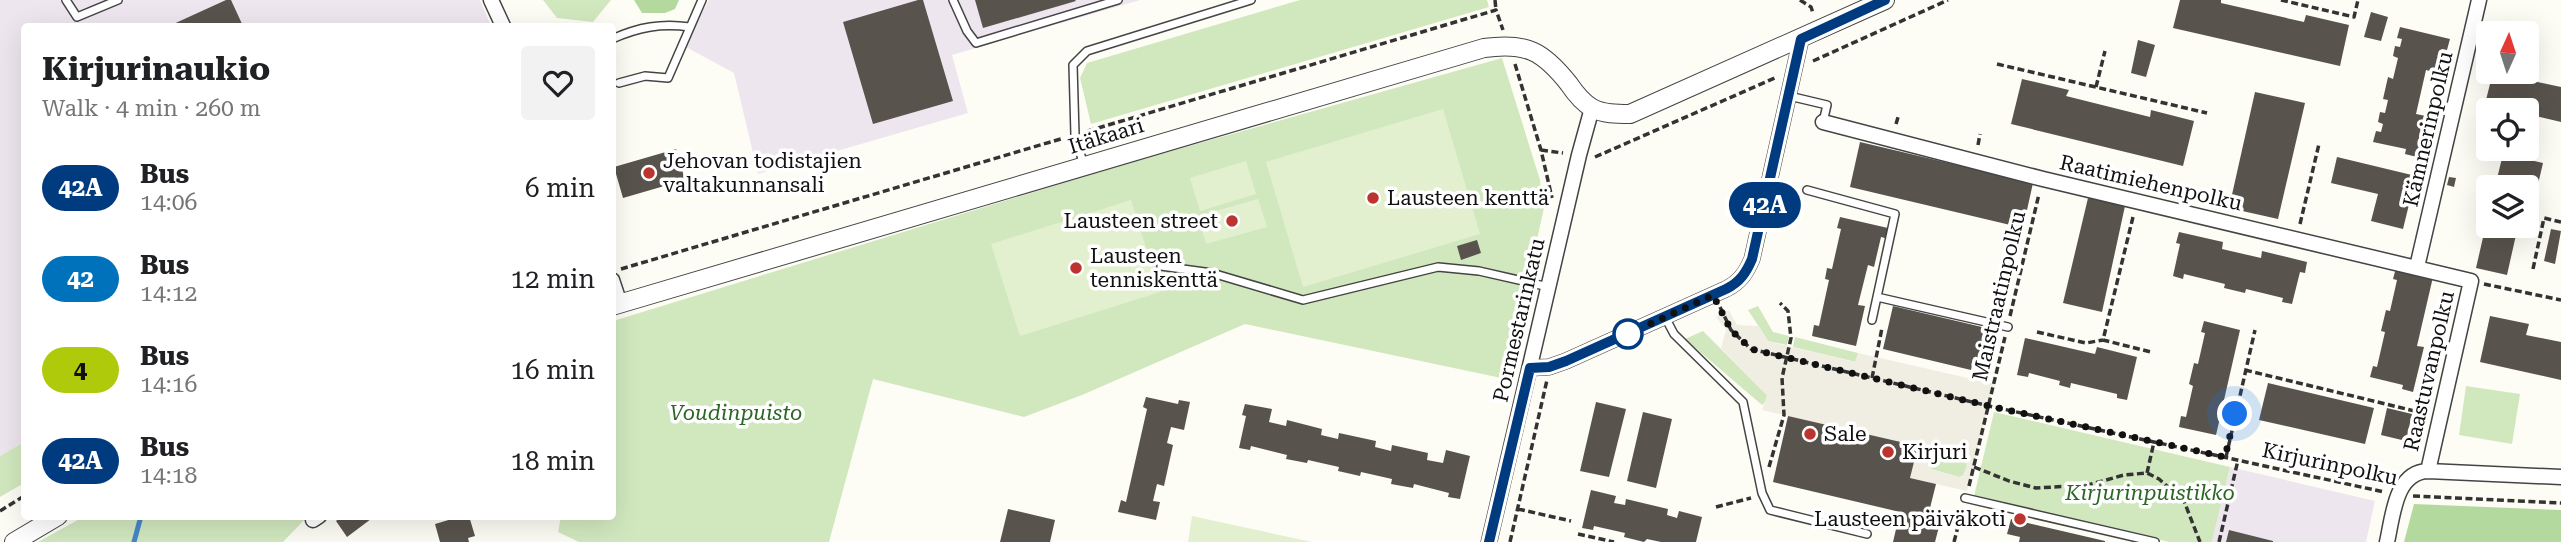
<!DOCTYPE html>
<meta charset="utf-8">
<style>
body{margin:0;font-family:"Roboto Serif",serif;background:#f2f2f2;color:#202124;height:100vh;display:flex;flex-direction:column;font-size:26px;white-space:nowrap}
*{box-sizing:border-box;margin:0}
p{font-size:23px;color:#757577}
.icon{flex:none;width:38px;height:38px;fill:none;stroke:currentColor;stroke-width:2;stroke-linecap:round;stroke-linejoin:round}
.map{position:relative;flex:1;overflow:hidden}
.details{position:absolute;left:21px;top:23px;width:595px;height:497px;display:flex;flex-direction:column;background:#fff;border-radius:7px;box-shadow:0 7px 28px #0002}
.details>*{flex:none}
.badge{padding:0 14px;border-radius:23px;font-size:24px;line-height:46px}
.needle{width:46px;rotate:3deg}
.tools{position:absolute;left:2476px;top:21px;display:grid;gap:14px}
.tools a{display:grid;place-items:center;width:63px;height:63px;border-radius:7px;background:#fff;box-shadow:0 7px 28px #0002;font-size:35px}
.you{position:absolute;width:35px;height:35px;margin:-18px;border:5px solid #fff;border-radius:50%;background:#1a73e8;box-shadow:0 0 0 10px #1a73e833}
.map>.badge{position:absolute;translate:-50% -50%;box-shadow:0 0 0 4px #fff}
.round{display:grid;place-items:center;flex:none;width:74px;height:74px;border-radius:7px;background:#f2f2f2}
.head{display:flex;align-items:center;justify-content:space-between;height:119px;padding:0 21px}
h1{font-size:33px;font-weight:700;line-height:52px}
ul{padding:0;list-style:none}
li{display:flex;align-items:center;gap:21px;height:91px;padding:0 21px}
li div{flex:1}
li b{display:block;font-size:26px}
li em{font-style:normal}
li .badge{min-width:77px;font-weight:700;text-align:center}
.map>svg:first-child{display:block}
.industrial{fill:#eee6ee}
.green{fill:#d1e8bf}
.forest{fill:#b4d99f}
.pitch{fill:#e2f0d0}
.plaza{fill:#f0eee2;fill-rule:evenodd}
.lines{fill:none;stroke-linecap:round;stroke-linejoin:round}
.stream{stroke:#4688c7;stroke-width:5}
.building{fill:#59534d}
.service-casing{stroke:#444;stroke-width:10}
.minor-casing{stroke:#444;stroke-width:17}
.tertiary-casing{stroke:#444;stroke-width:20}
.path{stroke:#333;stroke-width:3.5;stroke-dasharray:7 3.5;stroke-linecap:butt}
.service{stroke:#fff;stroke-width:7}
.minor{stroke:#fff;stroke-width:14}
.tertiary{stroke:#fff;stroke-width:18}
.line-casing{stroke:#fff;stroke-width:16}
.line{stroke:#003b80;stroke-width:10}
.walk{stroke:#111;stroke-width:7;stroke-dasharray:0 12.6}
.poi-dot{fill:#bb342e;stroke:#fff;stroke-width:2.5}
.stop-dot{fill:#fff;stroke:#003b80;stroke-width:3.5}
.labels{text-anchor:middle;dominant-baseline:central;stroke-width:7;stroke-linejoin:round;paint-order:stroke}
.street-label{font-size:21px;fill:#111;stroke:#fff}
.poi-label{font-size:21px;fill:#111;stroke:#fff;text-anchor:start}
.park-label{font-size:21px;font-style:italic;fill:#2b6723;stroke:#fff}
</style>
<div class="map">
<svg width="2561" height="542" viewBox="0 0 2561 542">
<rect width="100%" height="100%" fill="#fefdf5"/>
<path class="industrial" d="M0 0H480L491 26H24V442L0 456Z
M709 0H1140L952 55 968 113 758 174 734 73 684 46Z
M2230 467 2375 501 2366 542H2212Z"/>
<path class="green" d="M543 0H611L593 22 557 18Z
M1300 0H1487L1489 7 1091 124 1080 78 1087 63Z
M1502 58 1540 180 1544 208 1506 379 1245 324 1082 395 1024 417 873 379 829 542H579L558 532 561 516H612L613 321 1125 164Z
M1758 306 1773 332 1789 336 1787 345 1768 341 1748 310Z
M1703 331 1767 395V400L1762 405 1685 339Z
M1795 337 1858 353 1856 362 1793 347Z
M2466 386 2520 394 2512 444 2459 435Z
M1994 412 2230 467 2212 542H2169L1974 496Z
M24 442V483L0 497V456Z
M1938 452 1965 459 1967 466 1963 476 1959 477 1931 469 1932 457Z
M85 516H308L283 542H38Z"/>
<path class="forest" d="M634 0H679L675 9 665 13H642Z
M2414 504 2561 510V542H2404Z"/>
<path class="pitch" d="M1443 109 1480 234 1303 287 1266 162Z
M1246 161 1256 194 1200 211 1190 178Z
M1258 199 1267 227 1206 244 1198 216Z
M1131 200 1160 292 1020 336 991 244Z
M1192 516 1312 542H1188Z"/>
<path class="plaza" d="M1729 310 1737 325 1759 326 1768 341 1855 362 1858 353 1994 384 1967 491 1910 478 1917 446 1762 410 1767 395 1721 348 1726 330 1716 317ZM1938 452 1964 459 1967 466 1963 477H1959L1931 469 1932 457Z"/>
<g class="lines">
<path class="stream" d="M134 542 141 516"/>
</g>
<path class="building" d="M226 0H231L243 26H169Z
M918 0H923L953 101 873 124 843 22Z
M975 0H1075L1076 1 983 28Z
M2180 0H2221V3L2304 22 2306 15 2349 25 2340 66 2173 28Z
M2371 12 2388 17 2381 41 2364 37Z
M2400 27 2450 39 2447 50 2442 49 2437 73 2426 70 2416 114 2426 116 2417 157 2405 154 2406 149 2373 142 2376 131 2381 132 2383 124 2378 122 2380 112 2385 113 2388 100 2383 99 2388 77 2393 79 2398 58 2393 56 2395 46 2400 47 2402 39 2397 38Z
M2138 40 2155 45 2146 77 2131 73Z
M2527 71 2535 73 2533 81 2561 87V122L2527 114V110H2510L2485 104 2493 72Z
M2022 79 2069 90 2066 96 2150 117 2151 110 2194 121 2183 166 2011 124Z
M2255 92 2305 103 2278 219 2229 208Z
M1860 142 2033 183 2023 228 1850 187Z
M676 149 685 180 623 198 614 167Z
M2503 154 2543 163 2531 214 2527 213V187H2495Z
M2337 157 2416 176 2403 229 2371 221 2378 194 2331 183Z
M2449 177 2456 178 2454 187 2447 185Z
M2088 198 2125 206 2102 312 2063 303Z
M1840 217 1888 228 1885 238 1881 237 1874 267 1868 265 1858 305 1865 306 1856 346 1812 336 1814 325 1819 326 1829 280 1825 279 1827 268 1832 269 1841 229 1837 228Z
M2487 220 2488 226H2518L2507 275 2476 268Z
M2551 229 2561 231 2555 264 2544 261Z
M2179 232 2223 242 2222 249 2261 258 2262 251 2307 262 2305 273 2300 272 2292 304 2282 302 2283 298 2246 289 2245 293 2224 288 2225 284 2184 274 2183 279 2173 276 2180 244 2176 243Z
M1477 240 1481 253 1461 260 1457 246Z
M2396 268 2433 277 2417 346 2424 347 2413 392 2402 389 2403 385 2370 377 2373 366 2377 367 2385 332 2381 331 2386 310 2390 311 2397 280 2393 279Z
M1893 306 1999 331 1991 364 1973 360 1971 370 1883 349Z
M2490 316 2529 324 2526 335 2561 342V380L2480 362Z
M2204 321 2240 330 2216 435 2179 427 2181 416 2186 417 2193 386 2189 384 2194 363 2198 364 2205 333 2201 332Z
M2025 338 2095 354 2097 347 2137 357 2127 400 2117 398V394L2071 383 2070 388 2059 385 2060 381 2029 373 2028 377 2017 375Z
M2268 383 2374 408 2365 444 2259 420Z
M1146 397 1178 404 1179 400 1190 402 1184 430 1171 427 1167 443 1173 445 1164 486 1157 484 1153 501 1160 502 1156 520 1118 512 1121 500 1126 502 1147 409 1143 407Z
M1596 402 1626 409 1609 477 1580 471Z
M1245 404 1272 409 1269 422 1286 426 1287 420 1322 429 1321 435 1338 439 1339 433 1376 441 1375 447 1391 451 1392 445 1428 453 1427 460 1443 463 1446 450 1470 456 1460 499 1448 497 1449 493 1414 484 1413 488 1391 484 1392 479 1361 472 1360 476 1338 471 1339 467 1308 460 1307 463 1286 459 1287 455 1251 446 1250 450 1239 448 1246 416 1242 415Z
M2387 408 2412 414 2406 441 2381 435Z
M1643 412 1672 419 1656 488 1627 481Z
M1788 416 1918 446 1910 478 1936 484 1928 516 1941 519 1935 542H1893L1900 512 1773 482Z
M1591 490 1616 496 1614 503 1625 505 1626 499 1668 509 1667 515 1677 518 1679 511 1702 517 1696 542H1661L1647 539 1644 542 1624 537 1625 533 1594 526 1593 530 1582 528Z
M1008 509 1055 520 1050 542H1000Z
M342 516H375L347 537 336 521Z
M462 516H469L475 536 468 538 469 542H440L435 524Z
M2011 519 2105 541V542H2019L2020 537 2007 534Z
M2229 530 2273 541V542H2226Z"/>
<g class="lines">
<g class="service-casing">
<path id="service" d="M66 0 77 17 118 0
M953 0 967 31 976 43 1118 0
M612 39C639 27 661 23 690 27
M619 83 645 76 668 78 702 0
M1789 96 1827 105 1823 122
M1084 166 1075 135 1073 65 1087 51 1251 0
M1807 190 1895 214 1872 320
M1161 266 1212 273 1303 300 1438 267 1479 271 1549 287
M1877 297 2008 327
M1665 317 1674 334 1743 402 1762 493 1770 510 1867 534
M1965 498 2155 542"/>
</g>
<g class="minor-casing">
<path id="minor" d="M491 0 503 26
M1823 122 2043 179 2471 281 2428 471
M2417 267 2479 0
M612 280 620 304
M1530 368 1549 367 1566 361 1726 289C1740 282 1746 273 1752 259L1801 39
M313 520 319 516
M1489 542 1579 155 1592 108
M2387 542C2393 516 2395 472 2428 471L2561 477"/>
</g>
<g class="tertiary-casing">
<path id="tertiary" d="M612 306 1484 48C1526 42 1543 51 1569 84 1575 93 1582 102 1592 108 1603 114 1617 114 1630 114L1885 0
M14 542 58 516"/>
</g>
<path class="path" d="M1495 0 1496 10
M1800 0 1811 7 1813 13
M2281 0 2354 17 2358 0
M1813 61 1948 0
M1515 64 1541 150 1552 198
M1997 64 2207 113
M2096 87 2105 51
M1896 124 1899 114
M1088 131 1496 10 1503 30
M1978 145 1980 134
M1541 150 1563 153
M1595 157 1777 77
M2133 217 2103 340 2151 352
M2300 224 2319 144
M621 269 1064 138
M2533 269 2544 218 2561 222
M2484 284 2561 300
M1720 307 1731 330 1751 349 1989 406 2384 492
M2010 316 2039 194
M2037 332 2086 343 2103 340
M2245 370 2427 414
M1872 378 1882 328
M2226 457 2255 330
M1769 467 1784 415 1782 378 1791 338 1788 311 1780 303
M1974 467 2009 481 2036 488 2088 485 2124 475 2147 473 2159 479 2184 501 2200 542
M2147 473 2154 442
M1969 486 2005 337
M2413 496 2561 503
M1716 507 1751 498
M1518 509 1571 521
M0 511 24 496
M1578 534 1614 542
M1510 542 1547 380
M1954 542 1962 511
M2219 542 2238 460"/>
<use href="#service" class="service"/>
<use href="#minor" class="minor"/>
<use href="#tertiary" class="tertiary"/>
</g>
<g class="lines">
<g class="line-casing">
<path id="line" d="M1489 542 1530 368 1549 367 1566 361 1726 289C1740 282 1746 273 1752 259L1801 39 1885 0"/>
</g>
<use href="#line" class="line"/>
<path class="walk" d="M1628 334 1713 295 1731 330 1751 349 1989 406 2225 457 2235 414"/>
</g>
<g class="poi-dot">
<circle cx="649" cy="173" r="7"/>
<circle cx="1373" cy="198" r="7"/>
<circle cx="1232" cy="221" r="7"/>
<circle cx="1076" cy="268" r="7"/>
<circle cx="1810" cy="434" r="7"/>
<circle cx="1888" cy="452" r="7"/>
<circle cx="2020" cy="519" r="7"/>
</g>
<circle class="stop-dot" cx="1628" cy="334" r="14"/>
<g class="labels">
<g class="street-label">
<text transform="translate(2428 129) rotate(-77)">Kämnerinpolku</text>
<text transform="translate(1106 136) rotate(-17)">Itäkaari</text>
<text transform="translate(2151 183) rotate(13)">Raatimiehenpolku</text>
<text transform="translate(1999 296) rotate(-77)">Maistraatinpolku</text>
<text transform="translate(1519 320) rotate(-77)">Pormestarinkatu</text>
<text transform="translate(2429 371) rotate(-77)">Raastuvanpolku</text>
<text transform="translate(2330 464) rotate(12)">Kirjurinpolku</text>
</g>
<g class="poi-label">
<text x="663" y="161">Jehovan todistajien<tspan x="663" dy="24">valtakunnansali</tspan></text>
<text x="1387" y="198">Lausteen kenttä</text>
<text x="1218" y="221" text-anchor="end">Lausteen street</text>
<text x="1090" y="256">Lausteen<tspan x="1090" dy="24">tenniskenttä</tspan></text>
<text x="1824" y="434">Sale</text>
<text x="1902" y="452">Kirjuri</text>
<text x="2006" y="519" text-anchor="end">Lausteen päiväkoti</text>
</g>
<g class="park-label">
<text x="736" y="413">Voudinpuisto</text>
<text x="2150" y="493">Kirjurinpuistikko</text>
</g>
</g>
</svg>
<div class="tools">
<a><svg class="needle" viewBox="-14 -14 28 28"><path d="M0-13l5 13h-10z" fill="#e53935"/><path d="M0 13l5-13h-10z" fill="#757577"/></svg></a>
<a><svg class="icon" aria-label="locate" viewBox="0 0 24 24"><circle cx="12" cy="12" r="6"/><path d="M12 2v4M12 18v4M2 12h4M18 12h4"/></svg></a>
<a><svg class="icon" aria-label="layers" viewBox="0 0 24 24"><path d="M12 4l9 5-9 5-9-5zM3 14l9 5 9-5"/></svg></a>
</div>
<div class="you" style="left:2235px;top:414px"></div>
<b class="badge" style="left:1765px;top:205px;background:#003b80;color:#fff">42A</b>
<section class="details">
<div class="head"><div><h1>Kirjurinaukio</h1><p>Walk · 4 min · 260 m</p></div><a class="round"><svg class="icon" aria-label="heart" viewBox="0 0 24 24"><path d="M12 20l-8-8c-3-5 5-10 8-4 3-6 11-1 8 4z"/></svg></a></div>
<ul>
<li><span class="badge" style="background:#003b80;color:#fff">42A</span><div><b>Bus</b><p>14:06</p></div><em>6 min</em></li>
<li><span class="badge" style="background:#0072bc;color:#fff">42</span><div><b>Bus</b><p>14:12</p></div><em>12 min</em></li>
<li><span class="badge" style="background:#afca0b;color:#111">4</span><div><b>Bus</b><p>14:16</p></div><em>16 min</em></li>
<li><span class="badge" style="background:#003b80;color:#fff">42A</span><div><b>Bus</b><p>14:18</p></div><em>18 min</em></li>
</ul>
</section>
</div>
